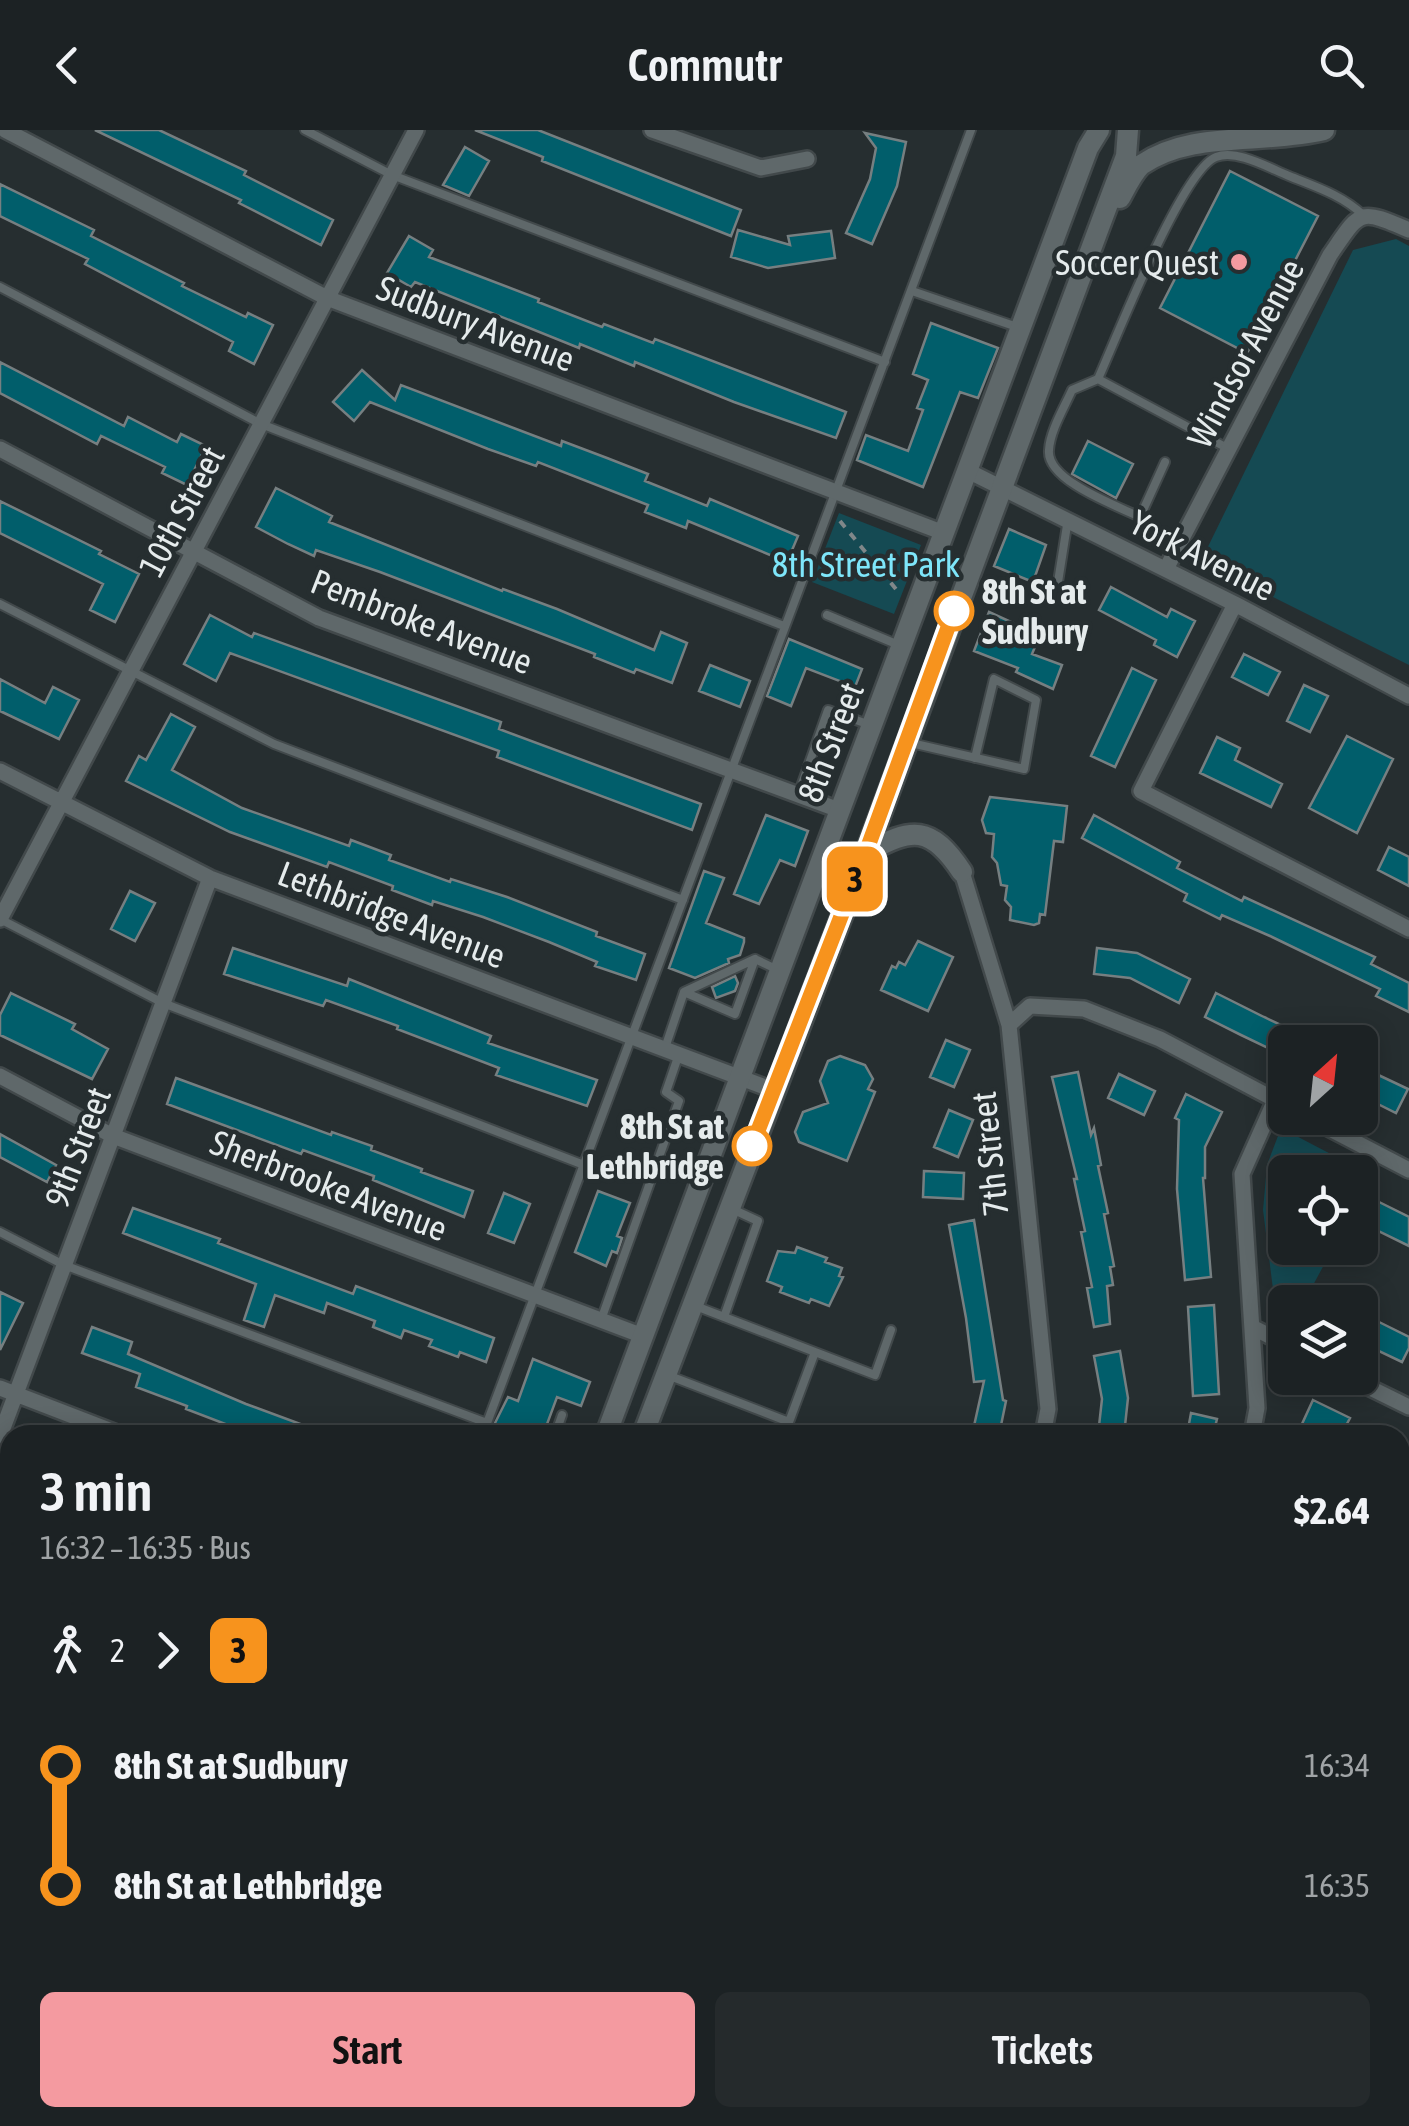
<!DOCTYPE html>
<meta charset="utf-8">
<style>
body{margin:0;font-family:"Asap Condensed",sans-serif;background:#252a2c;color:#f1f3f6;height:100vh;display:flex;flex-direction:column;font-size:38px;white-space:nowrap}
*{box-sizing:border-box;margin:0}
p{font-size:32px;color:#a0a4a6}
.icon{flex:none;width:55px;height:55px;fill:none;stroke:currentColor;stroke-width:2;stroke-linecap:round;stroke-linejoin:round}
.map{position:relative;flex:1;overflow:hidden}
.details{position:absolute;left:0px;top:1295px;width:1410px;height:702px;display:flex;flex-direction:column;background:#1c2224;border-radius:30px 30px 0 0;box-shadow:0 5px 25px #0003,0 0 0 2px #3a3f41}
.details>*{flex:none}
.badge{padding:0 20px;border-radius:15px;font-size:35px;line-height:65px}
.needle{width:65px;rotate:27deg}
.controls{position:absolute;left:1268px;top:895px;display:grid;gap:20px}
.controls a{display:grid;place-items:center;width:110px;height:110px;border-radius:15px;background:#1c2224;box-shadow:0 5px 25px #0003,0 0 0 2px #3a3f41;font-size:50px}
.map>.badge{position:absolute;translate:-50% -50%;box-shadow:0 0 0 5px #fff}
.legs{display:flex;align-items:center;gap:15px;height:110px;padding:0 40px;font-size:32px}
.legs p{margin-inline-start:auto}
.overview{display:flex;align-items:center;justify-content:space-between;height:170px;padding:0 40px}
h1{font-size:55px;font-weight:600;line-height:75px}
.primary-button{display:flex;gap:20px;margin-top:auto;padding:20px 40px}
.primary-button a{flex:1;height:115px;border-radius:15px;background:#f49aa0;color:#111;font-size:40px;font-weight:600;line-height:115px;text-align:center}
.primary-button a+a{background:#252a2c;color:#f1f3f6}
ul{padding:0 40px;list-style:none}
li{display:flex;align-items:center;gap:35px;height:120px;font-size:38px}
li i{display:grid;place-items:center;width:15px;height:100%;margin:0 12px;background:currentColor}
li i::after{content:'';width:25px;height:25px;margin:-12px;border:8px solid;border-radius:50%;background:#1c2224}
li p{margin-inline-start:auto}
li:first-child i{background:linear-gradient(#0000 50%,currentColor 0)}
li:last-child i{background:linear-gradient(currentColor 50%,#0000 0)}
header{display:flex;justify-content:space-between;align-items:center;height:130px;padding:0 40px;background:#1c2224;font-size:45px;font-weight:600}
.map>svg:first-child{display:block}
.built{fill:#2b3b3e}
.green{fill:#154a53}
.building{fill:#015e6b;stroke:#767f81;stroke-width:2.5}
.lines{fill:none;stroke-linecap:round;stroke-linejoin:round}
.service-casing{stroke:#42494b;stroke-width:12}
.minor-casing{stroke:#42494b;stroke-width:20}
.tertiary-casing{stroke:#42494b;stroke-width:22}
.secondary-casing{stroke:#42494b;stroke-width:25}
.path{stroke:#808789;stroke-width:4;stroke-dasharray:8 8;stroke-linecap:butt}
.service{stroke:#5f686a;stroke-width:8}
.minor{stroke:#5f686a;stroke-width:15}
.tertiary{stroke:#5f686a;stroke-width:18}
.secondary{stroke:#5f686a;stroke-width:20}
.line-1-casing{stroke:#fff;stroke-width:22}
.line-1{stroke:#f7931d;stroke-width:15}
.poi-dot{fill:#f49aa0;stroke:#262e30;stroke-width:4}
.stop-1-dot{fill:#fff;stroke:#f7931d;stroke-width:5}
.labels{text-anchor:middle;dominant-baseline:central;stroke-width:9;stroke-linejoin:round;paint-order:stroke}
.poi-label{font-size:35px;fill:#e5ebec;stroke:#262e30;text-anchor:end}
.street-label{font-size:35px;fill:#e5ebec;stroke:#262e30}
.park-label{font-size:35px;fill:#7ee6fa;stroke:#262e30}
.stop-label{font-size:35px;font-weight:bold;fill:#e5ebec;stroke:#262e30;text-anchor:start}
</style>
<header><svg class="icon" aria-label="back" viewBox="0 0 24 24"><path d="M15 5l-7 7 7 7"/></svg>Commutr<svg class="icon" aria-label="search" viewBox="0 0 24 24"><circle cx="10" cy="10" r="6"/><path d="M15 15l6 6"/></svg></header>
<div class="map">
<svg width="1409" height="1996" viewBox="0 0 1409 1996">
<rect width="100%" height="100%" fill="#262e30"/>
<path class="built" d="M69 1988H324L321 1996H65Z
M401 1988H629L626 1996H397Z"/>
<path class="green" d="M1396 109 1409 116V535L1201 431 1353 120Z
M839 383 921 415 894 484 812 452Z
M1281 998 1371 1045 1360 1065V1042H1285V1118H1333L1304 1172H1285V1188L1275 1175 1263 1080 1267 1035Z"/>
<path class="building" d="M95 0H159L246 41 244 45 333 90 321 115 239 73 241 70Z
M475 0H538L741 80 731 106 542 31 543 27Z
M865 3 906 12 897 56 872 114 846 103 870 49 876 18Z
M465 17 489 31 469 66 443 55Z
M1230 41 1318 86 1264 191 1268 193 1255 218 1251 216 1247 223 1160 178Z
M0 54 94 100 91 106 184 153 182 156 246 187 248 183 273 195 254 234 229 221 233 212 85 134 88 129 0 86Z
M738 100 790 115 788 106 831 101 835 128 768 138 731 127Z
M409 106 433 120 429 127 539 169 538 172 602 197 604 194 653 213 655 209 846 282 836 308 734 272 635 232 634 236 580 214 579 218 415 152 411 157 387 143Z
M931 193 998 218 978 268 960 262 923 357 857 330 866 305 908 321 923 280 917 278 928 250 913 244Z
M0 232 124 296 128 287 177 312 181 304 206 316 187 355 162 343 165 337 101 306 97 314 0 263Z
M362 240 395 270 401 255 561 316 562 311 607 328 648 344 645 351 707 376 710 369 798 406 787 432 688 391 686 398 645 382 648 375 538 332 536 336 488 319 370 272 354 291 333 272Z
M1088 311 1133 334 1116 368 1072 344Z
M276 358 332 386 329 392 502 461 503 459 557 479 654 520 661 502 687 513 672 553 636 539 634 543 594 527 595 524 380 442 316 420 314 426 288 414 256 397Z
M0 371 101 421 99 424 139 444 115 492 90 480 103 454 0 403Z
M1009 399 1046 415 1033 452 994 436Z
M1111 457 1167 487 1171 479 1195 491 1177 527 1154 515 1156 510 1099 480Z
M989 482 1040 505 1032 524 1062 535 1053 559 1016 542 1018 538 974 521Z
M210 485 252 507 254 503 501 592 499 599 701 674 692 700 497 627 499 621 230 523 216 551 184 534Z
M789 509 862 539 855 557 806 538 791 576 767 566Z
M1244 524 1280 542 1268 565 1232 547Z
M710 535 750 551 740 577 699 561Z
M1132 538 1156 550 1115 637 1091 626Z
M0 549 45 573 53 557 79 570 59 609 0 581Z
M1304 555 1328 566 1310 602 1287 591Z
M171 584 195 597 172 640 242 678 349 716 351 710 391 725 389 730 450 752 451 749 507 767 597 802 596 806 645 824 636 850 595 836 597 832 549 812 483 787 433 771 432 775 392 760 393 756 329 732 327 737 230 702 126 651 139 626 146 630Z
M1347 606 1393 629 1357 703 1309 678Z
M1217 607 1240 618 1235 630 1282 654 1271 677 1200 643Z
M990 667 1067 676 1063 712 1054 711 1045 785 1040 784 1039 793 1034 795 1010 790 1011 777 1005 770 1007 756 1001 755 997 733 992 727 994 704 986 703 982 690Z
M766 685 808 701 795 736 780 730 759 774 734 764Z
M1094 685 1180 732 1177 738 1242 771 1244 767 1375 827 1371 834 1409 853V882L1376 866 1380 859 1270 806 1222 785 1220 789 1184 771 1187 764 1082 708Z
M1389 717 1409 727V756L1378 740Z
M704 741 724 748 706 793 744 808V812L740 825 728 829 729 833 695 848 669 838Z
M130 761 155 773 135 811 111 799Z
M918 811 953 827 928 881 881 860 892 836 896 838 899 832 905 835Z
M233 818 347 856 349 849 491 906 488 913 597 950 587 976 496 945 499 938 397 899 398 896 326 870 323 876 224 844Z
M1097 818 1137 823 1190 849 1179 873 1130 848 1094 844Z
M735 846 738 853 735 861 716 868 712 857Z
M11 863 75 894 72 899 108 919 92 949 0 905V885Z
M1216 863 1264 887 1317 912H1285V926L1241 905 1205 887Z
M946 910 970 920 954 957 930 947Z
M840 926 865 935 873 949 868 959 875 962 847 1031 799 1012 795 1002 803 982 828 973 820 951 828 931Z
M1078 942 1091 1005 1094 998 1101 1035 1098 1036 1108 1083 1104 1084 1114 1136 1110 1137 1113 1155 1107 1156 1110 1194 1094 1197 1087 1158 1092 1157 1081 1102 1085 1101 1074 1049H1077L1052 947Z
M1372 942 1408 959 1396 983 1360 965Z
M1119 944 1155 961 1144 985 1108 968Z
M176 948 331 1005 332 1002 372 1016 371 1020 422 1039 421 1042 473 1061 464 1087 373 1050 374 1046 303 1020 301 1024 167 974Z
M1186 964 1222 982 1205 1017V1048H1203L1211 1147 1185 1150 1177 1059 1179 990 1175 988Z
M949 980 973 990 958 1027 934 1017Z
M0 1004 56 1035 47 1052 0 1027Z
M924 1041 964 1043 963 1069 923 1067Z
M598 1061 630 1073 617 1106 622 1108 617 1123 612 1121 606 1136 575 1122Z
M504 1063 530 1074 514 1113 488 1103Z
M1371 1068 1409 1087V1116L1360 1092Z
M133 1078 220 1109 218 1113 353 1164 356 1156 494 1208 486 1232 460 1222 458 1227 429 1216 432 1210 404 1200 401 1208 373 1197 375 1191 327 1173 324 1183 275 1165 264 1197 244 1190 256 1154 123 1103Z
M974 1090 1003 1270 1006 1271 999 1305H972L984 1251 974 1252 966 1188 949 1095Z
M797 1117 827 1128 825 1132 842 1138 839 1146 843 1147 829 1176 811 1169 809 1173 780 1162 782 1157 767 1151 778 1121 795 1123Z
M0 1162 23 1173 0 1220Z
M1214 1175 1219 1264 1193 1266 1188 1177Z
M1377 1191 1409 1207V1218L1402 1232 1366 1215Z
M92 1197 132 1212 128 1224 246 1274 330 1305H254L186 1279 187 1276 136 1257 140 1244 82 1223Z
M1120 1221 1128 1268 1124 1305H1098L1102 1269 1094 1226Z
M533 1229 590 1252 581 1276 557 1267 543 1305H489L508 1267 518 1271Z
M1313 1270 1350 1288 1341 1305H1325L1302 1294Z
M1191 1283 1217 1289 1213 1305H1187Z"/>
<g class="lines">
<g class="service-casing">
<path id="service" d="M305 0 392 45 885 232
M0 157 261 294 784 496
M912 161 1017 197
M1098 249 1072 260C1064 278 1050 301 1049 320 1046 350 1115 375 1140 387L1165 332
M1229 319 1098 249C1116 209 1182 40 1216 27 1237 19 1269 38 1289 46 1316 57 1342 65 1363 85
M1058 452 1068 389
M0 474 274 614 683 770
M827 485 901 516
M911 613 1024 639 1036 570 994 549 975 628
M798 665 828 580 870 595
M0 789 163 873 584 1035
M684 862 755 829
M665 918 684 862 735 884 755 829 776 839
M0 1102 64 1135 487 1293 971 0
M693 1175 815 1222
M724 1187 758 1091 732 1079
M601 1190 679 971 666 962 679 924
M670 1246 789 1292 815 1222 875 1245 891 1200
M555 1305 562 1285
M0 1412 10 1416
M0 1726 10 1730
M1400 1890 1409 1895
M419 1989 420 1988
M7 1996 18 1988
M635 1996 638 1988"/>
</g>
<g class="minor-casing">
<path id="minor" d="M5 0 327 168 944 403
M652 0 761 38 807 29
M0 319 319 488 839 680
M968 341 1235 474 1409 566
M1166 439 1330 125C1361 80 1358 78 1409 100
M1235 474 1141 661 1409 799
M0 641 210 748 773 960
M962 742 1009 895 1048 1279 1043 1305
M0 789 416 0
M1009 895 1030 876 1084 879 1160 909 1285 975
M0 946 113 1006 643 1206
M1309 988 1409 1040
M1252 1197 1285 1214
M1350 1248 1409 1277
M0 1258 122 1305
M1252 1305 1257 1278 1242 1044 1275 970
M0 1306 210 748
M0 1566 10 1570
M1400 1761 1409 1766
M0 1893 10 1898
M195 1988 216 1996
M851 1988 867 1996
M1296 1988 1312 1996"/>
</g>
<g class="tertiary-casing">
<path id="tertiary" d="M786 1996 789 1988"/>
</g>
<g class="secondary-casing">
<path id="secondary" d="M1120 68C1126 57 1132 44 1141 35 1192 0 1259 15 1324 0
M866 723C912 697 931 695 962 742
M606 1305 1088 18 1099 0
M643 1305 866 723 1097 103 1126 26 1128 0
M346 1996 349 1988
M382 1996 385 1988"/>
</g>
<path class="path" d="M840 391 900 464"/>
<use href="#service" class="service"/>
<use href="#minor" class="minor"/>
<use href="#tertiary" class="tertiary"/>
<use href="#secondary" class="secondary"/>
</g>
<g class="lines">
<g class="line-1-casing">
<path id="line-1" d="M752 1016 866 722 954 481"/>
</g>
<use href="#line-1" class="line-1"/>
</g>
<circle class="poi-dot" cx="1239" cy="132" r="10"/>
<g class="stop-1-dot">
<circle cx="954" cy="481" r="18"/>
<circle cx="752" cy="1016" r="18"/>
</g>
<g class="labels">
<g class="poi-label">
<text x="1219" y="132">Soccer Quest</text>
</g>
<g class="street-label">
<text transform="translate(476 193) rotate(21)">Sudbury Avenue</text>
<text transform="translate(1245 223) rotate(-62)">Windsor Avenue</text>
<text transform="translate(181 381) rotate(-62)">10th Street</text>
<text transform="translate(1203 425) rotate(27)">York Avenue</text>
<text transform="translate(422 491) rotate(21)">Pembroke Avenue</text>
<text transform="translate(830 612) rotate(-69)">8th Street</text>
<text transform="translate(392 784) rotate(21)">Lethbridge Avenue</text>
<text transform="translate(77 1017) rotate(-69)">9th Street</text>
<text transform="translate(989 1024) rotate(-96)">7th Street</text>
<text transform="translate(329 1055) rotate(21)">Sherbrooke Avenue</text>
</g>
<g class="park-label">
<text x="866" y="434">8th Street Park</text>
</g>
<g class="stop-label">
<text x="982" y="461">8th St at<tspan x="982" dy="40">Sudbury</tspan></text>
<text x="724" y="996" text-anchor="end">8th St at<tspan x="724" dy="40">Lethbridge</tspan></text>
</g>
</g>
</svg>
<div class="controls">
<a><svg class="needle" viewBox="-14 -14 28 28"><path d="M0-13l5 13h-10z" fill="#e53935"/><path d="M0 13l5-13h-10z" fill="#a0a4a6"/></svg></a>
<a><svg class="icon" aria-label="locate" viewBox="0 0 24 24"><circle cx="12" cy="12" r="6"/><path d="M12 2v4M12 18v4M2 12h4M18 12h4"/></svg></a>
<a><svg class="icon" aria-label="layers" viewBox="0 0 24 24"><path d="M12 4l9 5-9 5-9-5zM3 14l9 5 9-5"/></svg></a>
</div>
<b class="badge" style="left:855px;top:749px;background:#f7931d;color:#111">3</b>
<section class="details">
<div class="overview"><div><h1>3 min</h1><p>16:32 – 16:35 · Bus</p></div><b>$2.64</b></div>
<div class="legs"><svg class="icon" aria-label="walk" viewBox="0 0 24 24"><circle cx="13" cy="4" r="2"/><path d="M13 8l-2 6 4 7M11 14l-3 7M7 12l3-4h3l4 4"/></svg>2<svg class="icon" aria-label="forward" viewBox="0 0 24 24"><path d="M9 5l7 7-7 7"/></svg><b class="badge" style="background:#f7931d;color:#111">3</b></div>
<ul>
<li><i style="color:#f7931d"></i><b>8th St at Sudbury</b><p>16:34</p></li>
<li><i style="color:#f7931d"></i><b>8th St at Lethbridge</b><p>16:35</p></li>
</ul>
<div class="primary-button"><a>Start</a><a>Tickets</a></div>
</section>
</div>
